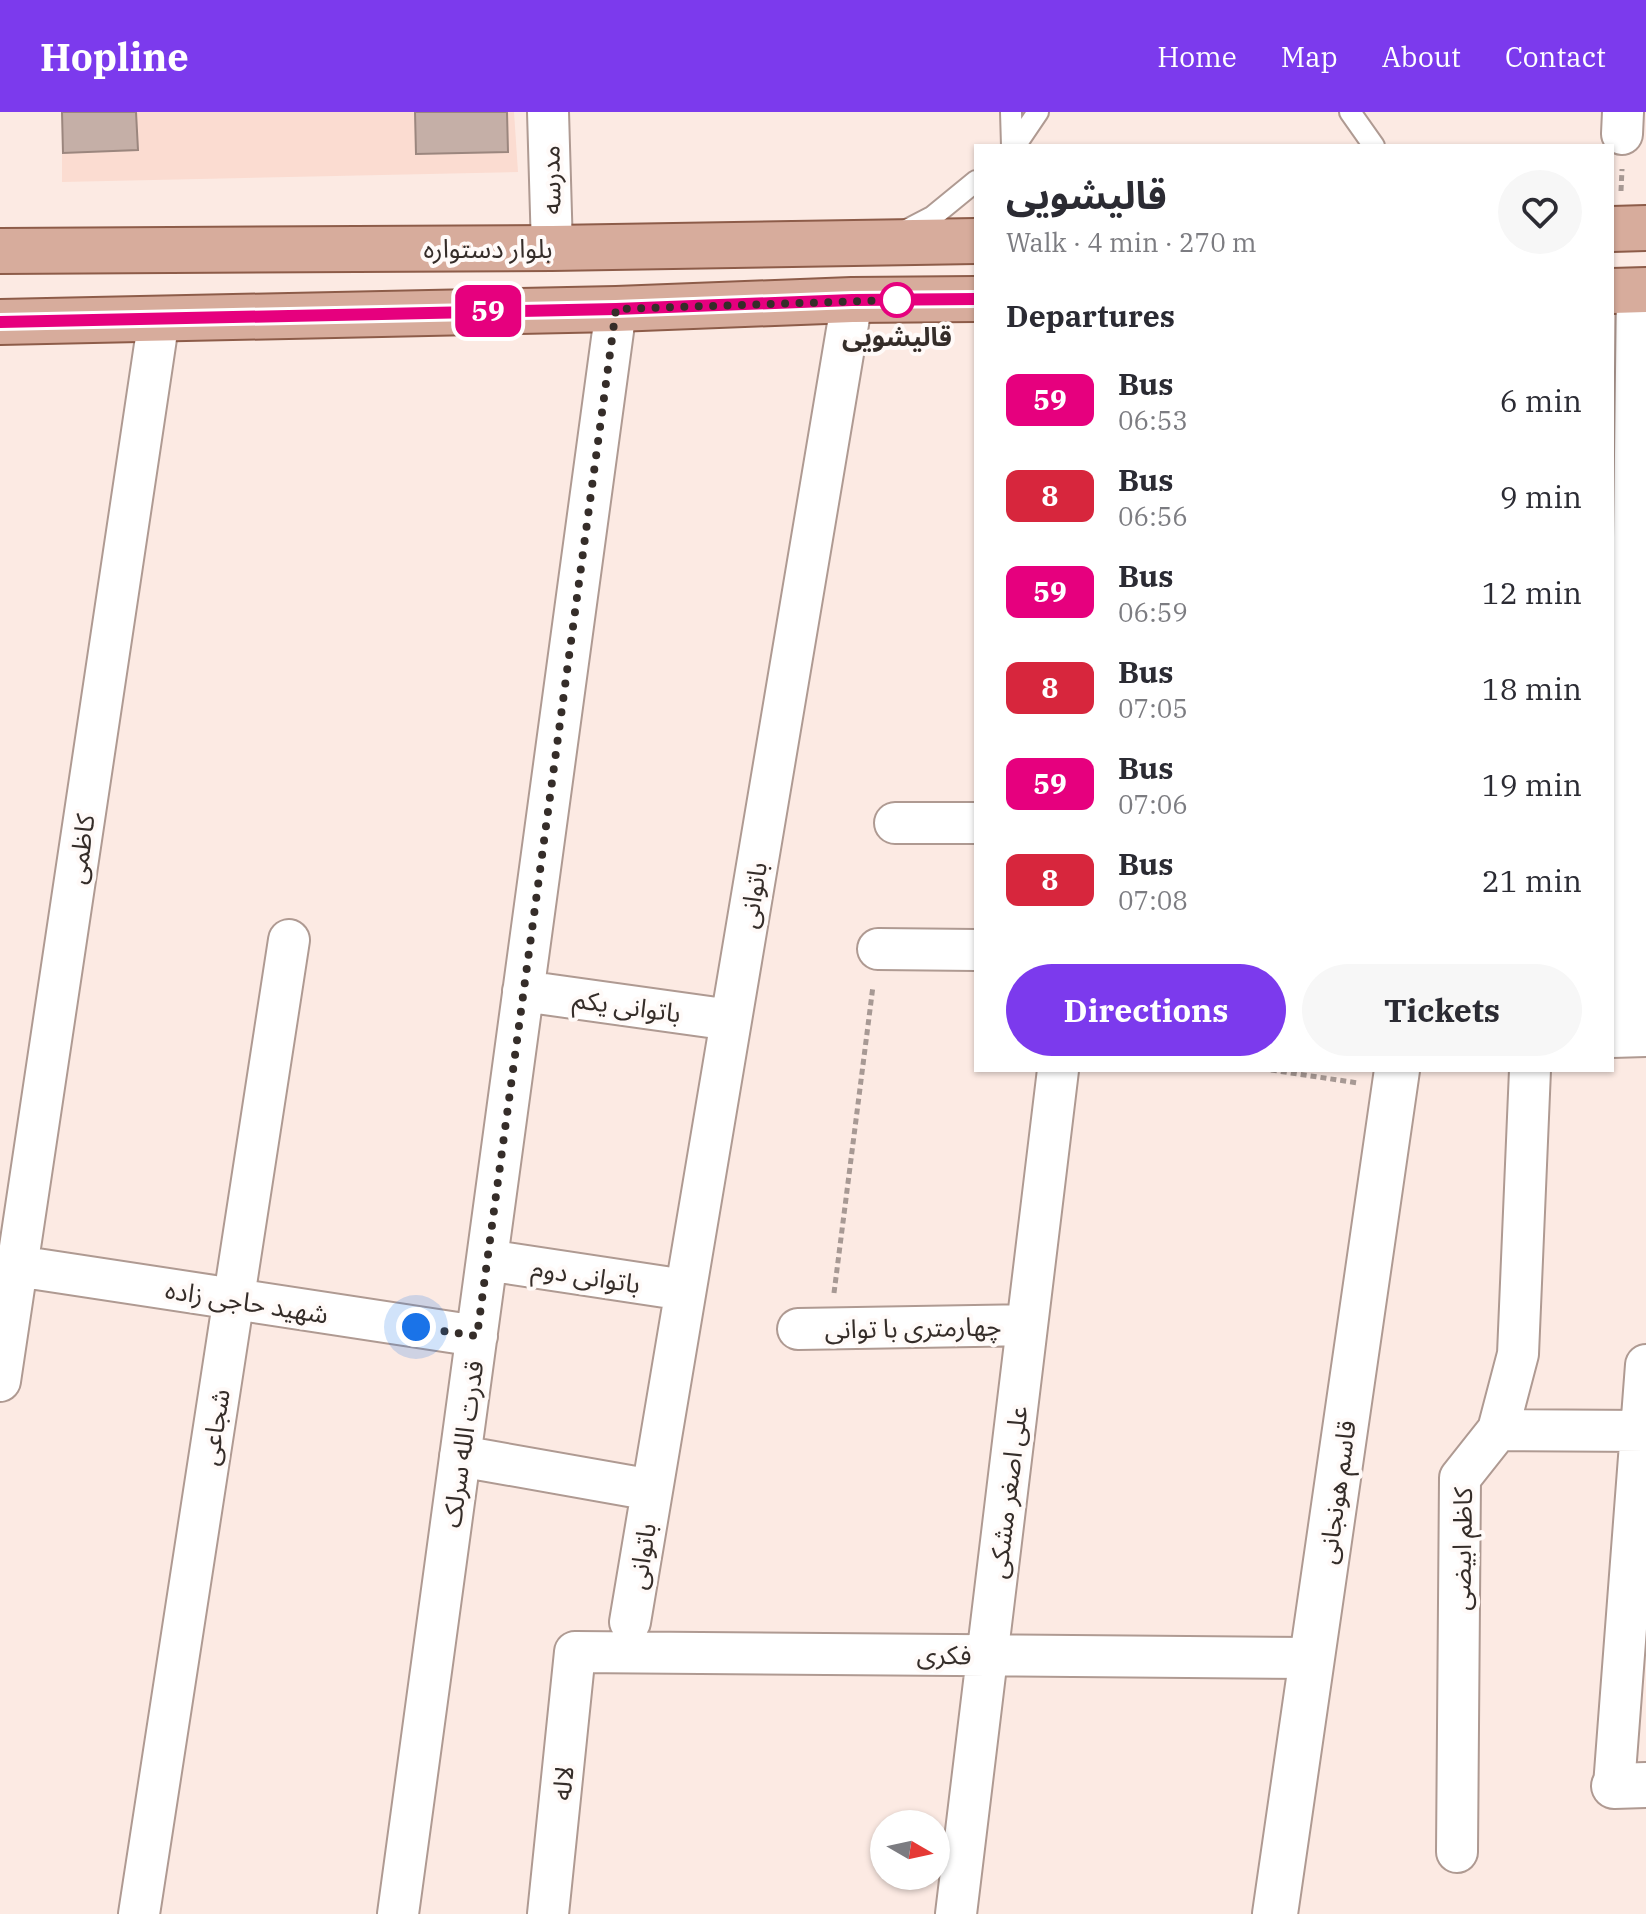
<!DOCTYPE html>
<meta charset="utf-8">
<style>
body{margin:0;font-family:"IBM Plex Serif","Noto Sans Arabic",serif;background:#f7f7f7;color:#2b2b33;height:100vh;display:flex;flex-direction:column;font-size:30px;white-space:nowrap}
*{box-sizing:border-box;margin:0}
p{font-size:26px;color:#7c7c81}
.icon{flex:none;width:44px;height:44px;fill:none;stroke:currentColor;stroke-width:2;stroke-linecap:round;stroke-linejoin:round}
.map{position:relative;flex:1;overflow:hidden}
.panel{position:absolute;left:974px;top:32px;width:640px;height:928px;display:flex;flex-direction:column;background:#fff;border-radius:0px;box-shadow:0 2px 6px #0004}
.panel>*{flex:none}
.badge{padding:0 16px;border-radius:12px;font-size:28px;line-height:52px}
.needle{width:52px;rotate:99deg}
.controls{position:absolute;left:870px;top:1698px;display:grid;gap:16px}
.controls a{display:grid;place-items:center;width:80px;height:80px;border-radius:50%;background:#fff;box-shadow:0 2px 6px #0004;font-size:40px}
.you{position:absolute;width:40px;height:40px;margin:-20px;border:6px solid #fff;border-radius:50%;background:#1a73e8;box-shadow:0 0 0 12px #1a73e833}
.map>.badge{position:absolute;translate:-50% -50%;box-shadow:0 0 0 4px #fff}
h2{padding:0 32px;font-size:30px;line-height:72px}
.round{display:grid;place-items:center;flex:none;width:84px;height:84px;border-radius:42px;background:#f7f7f7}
.overview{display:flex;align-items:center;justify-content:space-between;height:136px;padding:0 32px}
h1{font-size:38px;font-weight:700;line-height:60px}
.action{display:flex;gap:16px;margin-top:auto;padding:16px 32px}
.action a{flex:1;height:92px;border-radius:48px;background:#7c3aed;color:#fff;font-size:32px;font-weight:700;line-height:92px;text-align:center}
.action a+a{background:#f7f7f7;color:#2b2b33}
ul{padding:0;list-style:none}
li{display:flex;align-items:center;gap:24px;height:96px;padding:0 32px}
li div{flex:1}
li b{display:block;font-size:30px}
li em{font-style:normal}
li .badge{min-width:88px;font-weight:700;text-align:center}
header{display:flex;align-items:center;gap:48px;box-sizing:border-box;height:112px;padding:0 40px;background:#7c3aed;color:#fff}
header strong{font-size:38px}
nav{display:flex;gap:44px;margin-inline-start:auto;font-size:28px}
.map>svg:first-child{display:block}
.built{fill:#fbdcd1}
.building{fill:#c5afa7;stroke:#9b867e;stroke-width:2}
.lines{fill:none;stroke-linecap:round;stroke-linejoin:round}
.lane-casing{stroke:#af9a92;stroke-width:24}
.street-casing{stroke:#af9a92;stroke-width:44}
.secondary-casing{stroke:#af9a92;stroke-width:48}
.primary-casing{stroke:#8d5c49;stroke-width:48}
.path{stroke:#a79994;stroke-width:5;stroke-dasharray:6 4;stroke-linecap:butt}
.lane{stroke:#fff;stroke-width:20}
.street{stroke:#fff;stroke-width:40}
.secondary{stroke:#fff;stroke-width:44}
.primary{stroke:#d7ac9c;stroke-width:44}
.line-casing{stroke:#fff;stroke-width:18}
.line{stroke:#e6007e;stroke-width:12}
.walk{stroke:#352d29;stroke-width:8;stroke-dasharray:0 14.4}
.stop-dot{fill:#fff;stroke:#e6007e;stroke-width:4}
.labels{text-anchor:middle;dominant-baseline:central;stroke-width:8;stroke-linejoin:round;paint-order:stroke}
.street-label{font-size:26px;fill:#352d29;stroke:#fffaf8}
.stop-label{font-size:26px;font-weight:bold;fill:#352d29;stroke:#fffaf8}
</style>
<header>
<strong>Hopline</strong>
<nav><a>Home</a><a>Map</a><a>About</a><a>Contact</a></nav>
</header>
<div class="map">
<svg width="1646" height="1802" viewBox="0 0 1646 1802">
<rect width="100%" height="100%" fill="#fceae3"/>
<path class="built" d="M62 0H514L518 60 62 70Z"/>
<path class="building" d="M62 0H136L138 38 63 41Z
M415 0H507L508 40 416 42Z"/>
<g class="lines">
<g class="lane-casing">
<path id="lane" d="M1011 0 1012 34
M1350 0 1374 34
M1015 34 1038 0
M905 119 932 105 976 69"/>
</g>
<g class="street-casing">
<path id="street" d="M548 0 552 136
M1622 22 1623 0
M895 711H976
M878 837 976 838
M523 879 731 908
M1628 922 1637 178
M487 1148 685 1178
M17 1154 477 1224
M798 1217 1027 1213
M0 1269 159 206
M1498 1318 1646 1319
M460 1344 652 1378
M630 1510 852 188
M1614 1674 1646 1253
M1457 1740 1460 1366 1498 1318 1518 1242 1530 958
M139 1802 289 828
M398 1802 616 197
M548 1802 575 1540 1312 1546
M956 1802 1058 958"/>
</g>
<g class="secondary-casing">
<path id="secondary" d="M1612 923 1646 922
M1614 1674 1646 1673
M1275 1802 1397 958"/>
</g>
<g class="primary-casing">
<path id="primary" d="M1612 117 1646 116
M0 139 552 136 976 129
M1612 179 1646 178
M0 210 616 197 852 188 976 187"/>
</g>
<path class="path" d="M1621 79 1622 57
M1271 958 1358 971
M834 1181 873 874"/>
<use href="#lane" class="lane"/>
<use href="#street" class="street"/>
<use href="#secondary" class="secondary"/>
<use href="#primary" class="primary"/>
</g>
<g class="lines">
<g class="line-casing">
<path id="line" d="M0 210 616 197 852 188 976 187"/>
</g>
<use href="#line" class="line"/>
<path class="walk" d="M416 1215 477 1224 616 197 897 188"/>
</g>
<circle class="stop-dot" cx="897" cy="188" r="16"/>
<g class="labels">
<g class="street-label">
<text transform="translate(550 68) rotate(-91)">مدرسه</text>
<text x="488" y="136">بلوار دستواره</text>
<text transform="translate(80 737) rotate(-82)">کاظمی</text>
<text transform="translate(752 783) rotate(-81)">باتوانی</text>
<text transform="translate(627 893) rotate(8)">باتوانی یکم</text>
<text transform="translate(586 1163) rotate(9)">باتوانی دوم</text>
<text transform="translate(247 1189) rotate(9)">شهید حاجی زاده</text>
<text transform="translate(913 1215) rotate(-1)">چهارمتری با توانی</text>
<text transform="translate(214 1315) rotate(-81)">شجاعی</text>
<text transform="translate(462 1332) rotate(-82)">قدرت الله سرلک</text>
<text transform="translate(1007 1380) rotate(-83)">علی اصغر مشکی</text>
<text transform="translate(1336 1380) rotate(-82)">قاسم هونجانی</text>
<text transform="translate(1461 1437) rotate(-89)">کاظم ابیضی</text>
<text transform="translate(641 1444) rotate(-81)">باتوانی</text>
<text transform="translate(944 1542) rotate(1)">فکری</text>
<text transform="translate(562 1671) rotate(-84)">لاله</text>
</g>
<g class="stop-label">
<text x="897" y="224">قالیشویی</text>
</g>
</g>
</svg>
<div class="controls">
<a><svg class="needle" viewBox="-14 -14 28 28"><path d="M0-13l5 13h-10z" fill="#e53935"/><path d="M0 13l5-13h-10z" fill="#7c7c81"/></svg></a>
</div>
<div class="you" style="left:416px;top:1215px"></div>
<b class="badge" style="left:488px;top:199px;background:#e6007e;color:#fff">59</b>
<section class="panel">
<div class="overview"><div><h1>قالیشویی</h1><p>Walk · 4 min · 270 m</p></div><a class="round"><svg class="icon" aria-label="heart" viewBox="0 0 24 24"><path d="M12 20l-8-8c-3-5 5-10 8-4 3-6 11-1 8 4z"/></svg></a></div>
<h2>Departures</h2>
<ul>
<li><span class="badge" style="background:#e6007e;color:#fff">59</span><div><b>Bus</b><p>06:53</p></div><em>6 min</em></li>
<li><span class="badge" style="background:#d7263d;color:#fff">8</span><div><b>Bus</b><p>06:56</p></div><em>9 min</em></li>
<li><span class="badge" style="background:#e6007e;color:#fff">59</span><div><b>Bus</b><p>06:59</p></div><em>12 min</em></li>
<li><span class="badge" style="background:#d7263d;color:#fff">8</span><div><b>Bus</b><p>07:05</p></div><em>18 min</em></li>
<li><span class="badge" style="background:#e6007e;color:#fff">59</span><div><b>Bus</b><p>07:06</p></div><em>19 min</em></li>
<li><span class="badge" style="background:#d7263d;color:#fff">8</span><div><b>Bus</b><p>07:08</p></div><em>21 min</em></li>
</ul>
<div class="action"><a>Directions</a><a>Tickets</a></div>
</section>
</div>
